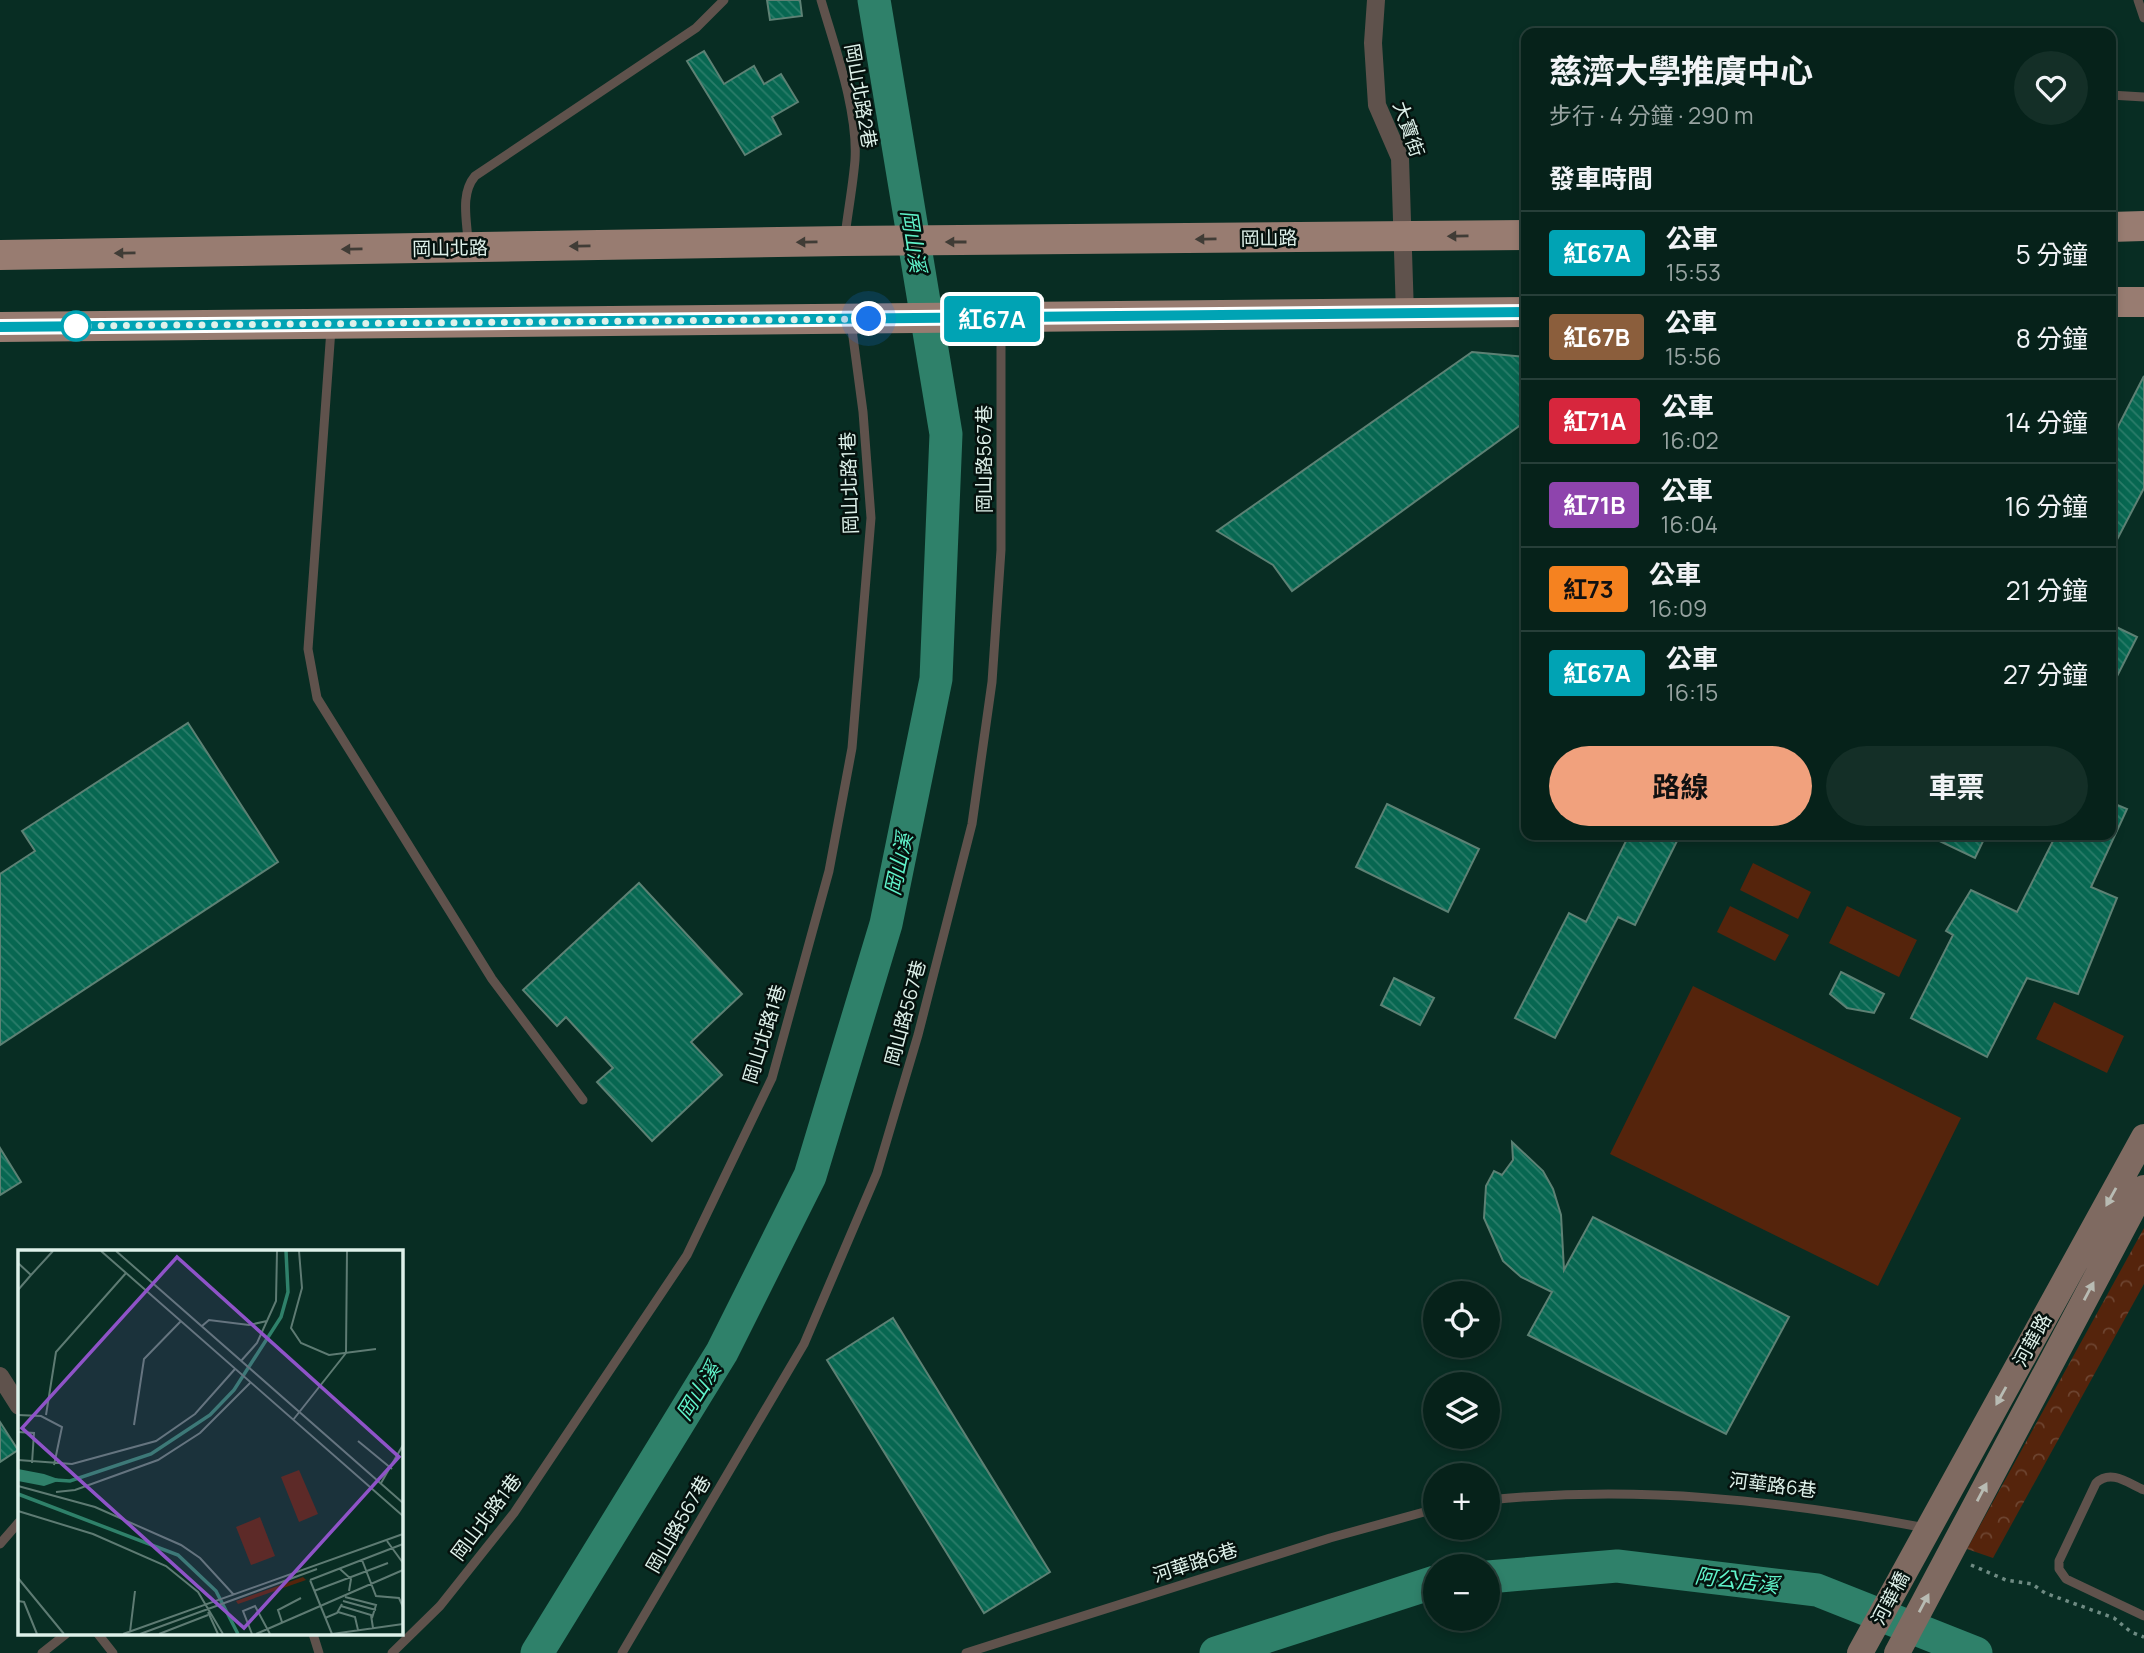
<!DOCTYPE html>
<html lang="zh-TW">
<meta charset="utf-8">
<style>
body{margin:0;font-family:Manrope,"Noto Sans TC",sans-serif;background:#142f27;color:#f1f3f6;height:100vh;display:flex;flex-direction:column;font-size:26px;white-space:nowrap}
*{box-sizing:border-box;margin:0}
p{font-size:23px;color:#98a4a2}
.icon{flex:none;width:38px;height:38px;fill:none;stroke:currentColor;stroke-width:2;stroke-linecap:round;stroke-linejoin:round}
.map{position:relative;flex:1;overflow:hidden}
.panel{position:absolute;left:1521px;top:28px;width:595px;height:812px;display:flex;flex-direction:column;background:#06221a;border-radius:14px;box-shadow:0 4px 10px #0003,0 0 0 2px #273f39}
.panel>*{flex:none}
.badge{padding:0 14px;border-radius:5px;font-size:24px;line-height:46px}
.fabs{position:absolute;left:1423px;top:1281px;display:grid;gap:14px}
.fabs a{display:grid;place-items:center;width:77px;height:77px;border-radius:50%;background:#06221a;box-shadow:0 4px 10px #0003,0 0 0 2px #273f39;font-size:35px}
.you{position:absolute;width:35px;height:35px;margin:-18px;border:5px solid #fff;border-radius:50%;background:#1a73e8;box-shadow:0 0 0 10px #1a73e833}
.map>.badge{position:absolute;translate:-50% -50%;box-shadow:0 0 0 4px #fff}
h2{padding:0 28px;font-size:26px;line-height:63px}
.round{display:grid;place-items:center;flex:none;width:74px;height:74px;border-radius:37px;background:#142f27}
.headline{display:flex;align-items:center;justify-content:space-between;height:119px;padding:0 28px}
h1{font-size:33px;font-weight:700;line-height:52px}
.cta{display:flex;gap:14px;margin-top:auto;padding:14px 28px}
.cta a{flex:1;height:80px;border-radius:42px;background:#f1a17d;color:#111;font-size:28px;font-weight:700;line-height:80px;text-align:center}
.cta a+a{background:#142f27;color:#f1f3f6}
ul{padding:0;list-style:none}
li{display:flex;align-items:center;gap:21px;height:84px;padding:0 28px;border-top:2px solid #273f39}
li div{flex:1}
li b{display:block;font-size:26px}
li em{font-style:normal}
li .badge{min-width:77px;font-weight:700;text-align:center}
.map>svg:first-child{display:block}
.park{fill:url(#park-crowns)}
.pitch{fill:#55240c}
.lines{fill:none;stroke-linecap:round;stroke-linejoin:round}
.river{stroke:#2f816a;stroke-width:33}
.building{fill:url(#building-back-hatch);stroke:#5d8174;stroke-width:2}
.path{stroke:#6f8b83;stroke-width:3.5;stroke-dasharray:3.5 5;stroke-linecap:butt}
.lane{stroke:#5f524c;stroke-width:9}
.street{stroke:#5f524c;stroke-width:18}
.secondary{stroke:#7f6a61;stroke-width:26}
.primary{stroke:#987c71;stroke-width:30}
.oneway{fill:#403c36}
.oneway2{fill:#b8bbb3}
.line-casing{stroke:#fff;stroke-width:16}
.line{stroke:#00a3b4;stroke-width:10}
.walk{stroke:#def1ea;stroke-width:7;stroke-dasharray:0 12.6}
.stop-dot{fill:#fff;stroke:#00a3b4;stroke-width:3.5}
.labels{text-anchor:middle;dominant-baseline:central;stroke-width:5;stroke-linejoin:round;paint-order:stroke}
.street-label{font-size:19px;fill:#def1ea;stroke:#05120e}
.water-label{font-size:21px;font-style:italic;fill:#60f3ca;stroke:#05120e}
.inset-river{fill:none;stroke:#2f816a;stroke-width:3.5}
.inset-road{fill:none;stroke:#5e7b73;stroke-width:2}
.view{fill:#8f53c8;fill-opacity:0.15;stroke:#8f53c8;stroke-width:3.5}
.inset-edge{fill:none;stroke:#def1ea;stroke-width:3.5}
</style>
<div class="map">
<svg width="2144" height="1653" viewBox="0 0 2144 1653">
<defs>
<pattern id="park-crowns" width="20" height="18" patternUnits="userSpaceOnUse" patternTransform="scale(1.75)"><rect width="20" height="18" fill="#55240c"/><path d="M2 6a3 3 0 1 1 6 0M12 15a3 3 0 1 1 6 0" fill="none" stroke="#6d4430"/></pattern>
<pattern id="building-back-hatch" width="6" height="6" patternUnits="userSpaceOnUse" patternTransform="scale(1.75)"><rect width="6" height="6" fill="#076751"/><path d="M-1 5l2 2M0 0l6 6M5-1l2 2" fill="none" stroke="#2b7d6a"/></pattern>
</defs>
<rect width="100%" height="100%" fill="#082d23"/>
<path class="park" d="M2144 1228V1284L1993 1558 1967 1549Z"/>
<path class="pitch" d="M1753 863 1811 892 1798 919 1740 890Z
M1730 906 1789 935 1775 961 1717 932Z
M1847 906 1917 940 1899 977 1829 943Z
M1693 986 1961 1118 1878 1286 1610 1154Z
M2054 1002 2124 1036 2107 1073 2036 1039Z"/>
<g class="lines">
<path class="river" d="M1488 1577 1617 1566 1817 1590 1976 1653
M537 1653 722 1352 810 1176 886 924 936 679 946 434 874 0
M1216 1653 1435 1582"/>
</g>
<path class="building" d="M767 0H800L802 16 770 20Z
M704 51 724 84 754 66 764 84 781 74 798 102 772 117 781 134 745 155 687 61Z
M1472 352 1526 357V421L1292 591 1273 565 1217 531Z
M2144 376V488L2110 553V442Z
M2110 624 2137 637 2110 690Z
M188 723 278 862 0 1045V874L35 851 22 831Z
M2110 802 2127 809 2091 887 2117 898 2078 994 2027 978 1987 1057 1911 1018 1953 935 1946 931 1971 890 2017 912 2056 835H2110Z
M1387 804 1479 849 1448 912 1356 867Z
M1629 835H1680L1635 925 1618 917 1555 1038 1515 1018 1569 913 1586 922Z
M1927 835H1986L1975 858Z
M639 883 742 994 691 1042 722 1075 652 1141 597 1082 613 1068 566 1017 557 1026 523 990Z
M1841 972 1884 994 1874 1013 1847 1008 1830 994Z
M1394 978 1434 998 1420 1025 1381 1005Z
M1512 1142 1543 1171 1553 1189 1561 1215 1564 1270 1593 1217 1789 1317 1726 1434 1528 1335 1552 1292 1521 1277 1503 1261 1484 1218 1486 1186 1494 1171 1502 1175 1513 1160Z
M0 1148 21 1182 0 1195Z
M893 1318 1050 1572 984 1613 827 1360Z
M0 1422 18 1450 0 1462Z"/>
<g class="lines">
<path class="path" d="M1971 1565 2006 1580 2032 1584 2045 1593 2114 1618 2131 1632 2144 1637"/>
<path class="lane" d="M821 0C835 48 858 110 855 160 853 185 848 211 845 236
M2138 0 2144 18
M2110 95 2144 97
M468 242C467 220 460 194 475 176L696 28 724 0
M331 329 308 649 317 698 492 979 583 1100
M2144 1490C2128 1483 2111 1469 2096 1483L2059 1561V1569L2066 1579 2144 1616
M1488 1500C1639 1485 1777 1500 1926 1528
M0 1544 19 1522
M98 1634 113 1653
M313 1634 319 1653
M42 1653 66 1634
M392 1653 440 1606 514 1513 687 1255 772 1078 829 871 852 748 871 518 863 412 851 322
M622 1653 804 1344 877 1173 918 1035 972 824 992 682 1001 550V323
M966 1653 1330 1538 1435 1509"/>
<path class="street" d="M1376 0 1373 43 1377 105 1400 158 1405 314
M0 1376 19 1406"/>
<path class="secondary" d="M1860 1653 2144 1137
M1897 1653 2144 1188"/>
<path class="primary" d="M2110 227 2144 226
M0 255 844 241 1526 235
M2110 302H2144
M0 327 1526 312"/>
</g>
<defs><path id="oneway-solid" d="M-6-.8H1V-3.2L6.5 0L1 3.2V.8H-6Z" transform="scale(1.75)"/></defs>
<g class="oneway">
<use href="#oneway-solid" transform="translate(1458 236) rotate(179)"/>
<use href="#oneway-solid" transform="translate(1206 239) rotate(179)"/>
<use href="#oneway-solid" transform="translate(807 242) rotate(179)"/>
<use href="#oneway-solid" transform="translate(956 242) rotate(180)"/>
<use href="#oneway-solid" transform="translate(580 246) rotate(179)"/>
<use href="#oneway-solid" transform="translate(352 249) rotate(179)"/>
<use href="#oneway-solid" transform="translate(125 253) rotate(179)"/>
</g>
<g class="oneway2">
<use href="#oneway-solid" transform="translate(2111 1197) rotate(119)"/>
<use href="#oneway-solid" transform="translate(2089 1291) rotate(-62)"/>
<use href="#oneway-solid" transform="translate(2001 1396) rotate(119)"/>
<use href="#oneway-solid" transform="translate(1982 1492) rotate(-62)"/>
<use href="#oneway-solid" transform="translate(1924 1603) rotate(-62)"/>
</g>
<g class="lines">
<g class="line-casing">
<path id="line" d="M0 327 1526 312"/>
</g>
<use href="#line" class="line"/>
<path class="walk" d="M76 326 869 319"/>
</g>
<circle class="stop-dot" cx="76" cy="326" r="14"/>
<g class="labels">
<g class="street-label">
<text transform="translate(861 96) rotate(80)">岡山北路2巷</text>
<text transform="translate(1409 129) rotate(71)">大寶街</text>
<text transform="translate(1269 238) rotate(-1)">岡山路</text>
<text transform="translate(450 248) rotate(-1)">岡山北路</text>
<text transform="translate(984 459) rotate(-90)">岡山路567巷</text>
<text transform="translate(849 483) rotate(-92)">岡山北路1巷</text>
<text transform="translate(905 1013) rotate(-75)">岡山路567巷</text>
<text transform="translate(764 1034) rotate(-73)">岡山北路1巷</text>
<text transform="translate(2032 1340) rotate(-61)">河華路</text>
<text transform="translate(1773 1485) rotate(7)">河華路6巷</text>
<text transform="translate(486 1517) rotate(-53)">岡山北路1巷</text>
<text transform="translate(678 1524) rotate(-60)">岡山路567巷</text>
<text transform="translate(1195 1562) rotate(-18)">河華路6巷</text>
<text transform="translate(1890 1598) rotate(-62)">河華橋</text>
</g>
<g class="water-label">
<text transform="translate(914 241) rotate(81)">岡山溪</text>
<text transform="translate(898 864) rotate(-78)">岡山溪</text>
<text transform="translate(698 1391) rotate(-58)">岡山溪</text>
<text transform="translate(1737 1580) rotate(7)">阿公店溪</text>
</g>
</g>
<g transform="translate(18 1250)">
<rect width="385" height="385" fill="#082d23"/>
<path d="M281 220 300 264 281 272 263 227Z" fill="#55240c"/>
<path d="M285 327 288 330 220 354 218 351Z" fill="#55240c"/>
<path d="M242 267 257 306 233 315 218 277Z" fill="#55240c"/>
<path d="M0 219 26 224 43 230 26 236 0 231Z" fill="#2f816a"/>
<path class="inset-river" d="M37 230 52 231 133 204 192 165 216 140 263 67 270 42 268 1M0 244 160 305 198 341 220 384"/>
<path class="inset-road" d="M83 1 385 266M98 1 385 253M281 1 284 38 273 78 283 93 311 105 358 99M0 13 13 25 0 40M13 25 35 1M184 76 191 70 231 75 249 71M223 111 239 93 258 51 259 1M0 165 23 166 44 177 36 215M28 165 38 102 108 23M275 170 328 103 329 1M116 175 126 109 163 71M0 182 16 183 14 213M340 191 374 219M0 210 54 214 138 191 177 164 217 119M363 233 385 195M0 236 77 257 163 295 182 308 216 345M38 242 57 240 140 210 182 183 232 133M0 261 75 284 148 316 180 342 205 384M369 291 385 313M344 310 358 346 381 348 385 357M322 319 333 329 331 341M0 328 46 384M292 330 385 294M292 330 314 384M296 341 370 313M327 347 358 355 354 368M0 351 6 352 19 384M325 351 358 360M323 356 353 365 355 378M190 362 200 384M320 362 337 367 340 380M307 368 319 363 324 354M264 372 260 360 283 348M112 382 117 341M105 384 385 284M122 384 299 319M141 384 190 365M234 384 225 361 237 356 252 384M238 384 385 320M314 384 385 374"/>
<path class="view" d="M159 7 381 207 226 378 4 178Z"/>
<rect width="385" height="385" class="inset-edge"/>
</g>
</svg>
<div class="fabs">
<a><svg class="icon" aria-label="locate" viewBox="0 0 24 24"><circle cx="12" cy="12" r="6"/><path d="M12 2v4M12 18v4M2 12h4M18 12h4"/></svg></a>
<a><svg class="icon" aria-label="layers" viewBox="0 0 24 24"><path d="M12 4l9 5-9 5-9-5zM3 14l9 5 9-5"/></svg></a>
<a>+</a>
<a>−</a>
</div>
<div class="you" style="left:869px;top:319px"></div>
<b class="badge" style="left:992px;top:319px;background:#00a3b4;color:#fff">紅67A</b>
<section class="panel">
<div class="headline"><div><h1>慈濟大學推廣中心</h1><p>步行 · 4 分鐘 · 290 m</p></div><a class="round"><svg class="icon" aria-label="heart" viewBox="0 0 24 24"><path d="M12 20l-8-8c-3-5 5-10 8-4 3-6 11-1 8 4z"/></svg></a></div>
<h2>發車時間</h2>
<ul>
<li><span class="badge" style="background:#00a3b4;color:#fff">紅67A</span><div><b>公車</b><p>15:53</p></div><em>5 分鐘</em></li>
<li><span class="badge" style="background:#8b5e3c;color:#fff">紅67B</span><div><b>公車</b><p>15:56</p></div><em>8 分鐘</em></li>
<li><span class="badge" style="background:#d7263d;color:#fff">紅71A</span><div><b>公車</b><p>16:02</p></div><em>14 分鐘</em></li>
<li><span class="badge" style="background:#8e44ad;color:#fff">紅71B</span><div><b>公車</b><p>16:04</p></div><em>16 分鐘</em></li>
<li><span class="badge" style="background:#f58220;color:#111">紅73</span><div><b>公車</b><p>16:09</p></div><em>21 分鐘</em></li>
<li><span class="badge" style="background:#00a3b4;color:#fff">紅67A</span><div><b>公車</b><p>16:15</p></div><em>27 分鐘</em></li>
</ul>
<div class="cta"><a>路線</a><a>車票</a></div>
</section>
</div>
